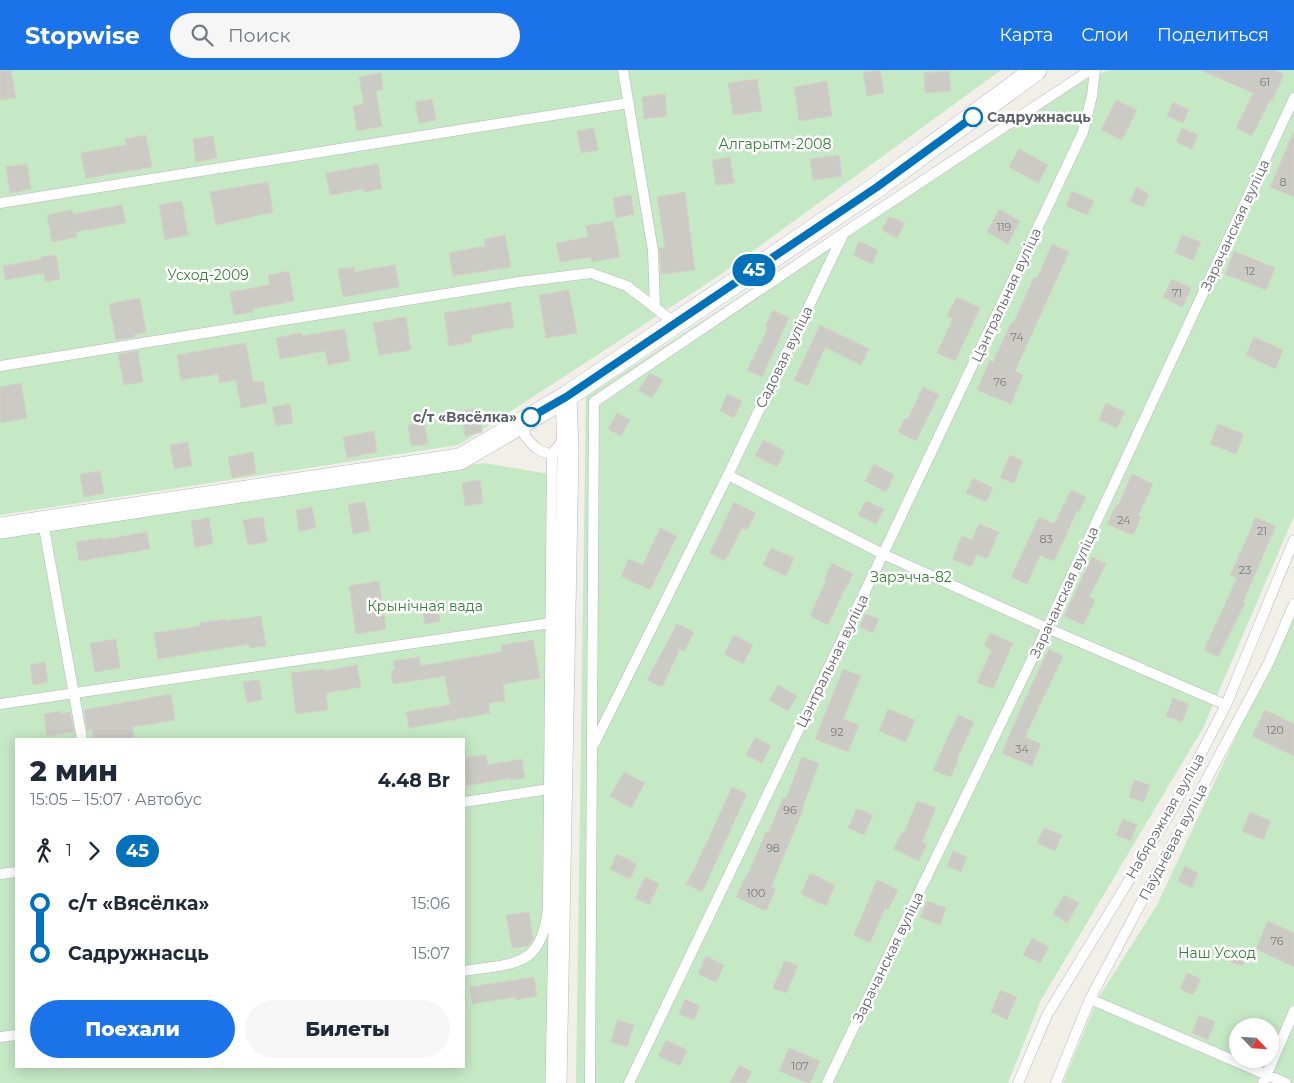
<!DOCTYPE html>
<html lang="ru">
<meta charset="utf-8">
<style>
body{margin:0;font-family:Montserrat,sans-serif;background:#f6f6f7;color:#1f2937;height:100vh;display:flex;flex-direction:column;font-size:19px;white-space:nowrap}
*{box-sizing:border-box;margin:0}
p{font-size:16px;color:#747a83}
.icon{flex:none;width:28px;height:28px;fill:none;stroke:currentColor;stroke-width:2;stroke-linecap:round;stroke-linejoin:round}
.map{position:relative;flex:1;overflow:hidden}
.panel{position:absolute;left:15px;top:668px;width:450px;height:330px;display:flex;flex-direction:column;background:#fff;border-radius:0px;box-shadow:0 2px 12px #0003}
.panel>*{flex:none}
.badge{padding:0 10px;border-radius:16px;font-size:18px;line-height:32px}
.needle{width:32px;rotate:115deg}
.controls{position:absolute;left:1229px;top:948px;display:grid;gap:10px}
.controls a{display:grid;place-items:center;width:50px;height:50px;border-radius:50%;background:#fff;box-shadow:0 2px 12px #0003;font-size:25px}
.map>.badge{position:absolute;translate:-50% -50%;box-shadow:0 0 0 2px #fff}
.legs{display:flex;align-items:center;gap:8px;height:55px;padding:0 15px;font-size:16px}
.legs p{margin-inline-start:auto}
.summary{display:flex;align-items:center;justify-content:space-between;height:85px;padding:0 15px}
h1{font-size:28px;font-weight:800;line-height:38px}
.primary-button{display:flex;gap:10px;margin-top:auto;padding:10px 15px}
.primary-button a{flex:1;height:58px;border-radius:30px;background:#1a73e8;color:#fff;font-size:20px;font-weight:800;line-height:58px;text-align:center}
.primary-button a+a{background:#f6f6f7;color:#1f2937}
ul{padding:0 15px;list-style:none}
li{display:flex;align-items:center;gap:18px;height:50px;font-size:19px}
li i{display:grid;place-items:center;width:8px;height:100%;margin:0 6px;background:currentColor}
li i::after{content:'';width:12px;height:12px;margin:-6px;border:4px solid;border-radius:50%;background:#fff}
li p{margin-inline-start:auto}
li:first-child i{background:linear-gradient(#0000 50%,currentColor 0)}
li:last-child i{background:linear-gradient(currentColor 50%,#0000 0)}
header{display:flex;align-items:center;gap:30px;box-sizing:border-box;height:70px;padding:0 25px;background:#1a73e8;color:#fff}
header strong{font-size:24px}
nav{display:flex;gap:28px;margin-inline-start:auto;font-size:18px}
.search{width:350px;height:45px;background:#f6f6f7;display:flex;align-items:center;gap:12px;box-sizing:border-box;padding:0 18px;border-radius:28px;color:#747a83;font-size:19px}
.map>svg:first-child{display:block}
.green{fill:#c5e8c5;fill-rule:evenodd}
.building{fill:#cccac5;stroke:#d6d1c6}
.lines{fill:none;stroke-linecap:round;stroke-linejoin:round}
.service-casing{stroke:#b5b8bc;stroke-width:11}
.minor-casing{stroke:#b5b8bc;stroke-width:22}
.service{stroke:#fff;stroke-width:10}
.minor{stroke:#fff;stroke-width:21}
.line-1-casing{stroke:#fff;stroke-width:11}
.line-1{stroke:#0072bc;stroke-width:8}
.stop-1-dot{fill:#fff;stroke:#0072bc;stroke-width:2.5}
.labels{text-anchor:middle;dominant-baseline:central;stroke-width:5;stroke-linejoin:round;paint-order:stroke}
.number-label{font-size:11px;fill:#7a7d7f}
.stop-label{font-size:14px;font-weight:bold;fill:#5f6368;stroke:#fff;text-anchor:start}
.park-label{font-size:14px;fill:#348238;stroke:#fff}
.street-label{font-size:14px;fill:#5f6368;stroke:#fff}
</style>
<header>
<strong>Stopwise</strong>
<div class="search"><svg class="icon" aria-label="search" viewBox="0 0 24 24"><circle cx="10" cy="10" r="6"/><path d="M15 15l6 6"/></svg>Поиск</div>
<nav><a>Карта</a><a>Слои</a><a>Поделиться</a></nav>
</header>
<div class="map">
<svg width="1294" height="1013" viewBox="0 0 1294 1013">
<rect width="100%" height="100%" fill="#f1efe8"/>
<path class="green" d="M0 0H1001L720 205 459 375 0 445Z
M1110 0H1294V446L1203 658 1041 930 1008 1013H576L586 327 1060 17Z
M484 393 560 406 550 1013H0V467ZM16 669H464V996H16Z
M1294 543V1013H1063L1097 930 1157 835ZM1238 956H1270V989H1238Z"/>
<path class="building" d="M0 0H11L16 28 0 30Z
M880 0 884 23 867 26 863 2Z
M1200 0H1274L1284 4 1272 31 1270 30 1252 66 1236 58 1253 23Z
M949 1 951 21 925 23 924 3Z
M381 3 383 19 376 21 382 56 357 61 353 36 364 34 359 7Z
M757 9 762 41 733 45 728 13Z
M827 11 832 46 799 51 794 17Z
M665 24 667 46 644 49 642 27Z
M432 29 436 50 419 53 415 32Z
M1116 30 1137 40 1122 70 1101 60Z
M1173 32 1189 40 1183 53 1167 46Z
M594 58 598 80 581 83 577 61Z
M1182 58 1198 65 1192 79 1176 72Z
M1294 61V127L1270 117Z
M146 65 152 97 86 108 81 83 126 75 125 69Z
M213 66 217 88 196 92 193 69Z
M1019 79 1048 95 1038 113 1009 97Z
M839 85 842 106 813 110 810 89Z
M730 87 734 113 716 115 712 90Z
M27 94 31 119 10 123 6 97Z
M378 94 382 119 364 122 363 119 330 125 326 103Z
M268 112 273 142 216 155 210 122Z
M1137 117 1149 124 1143 137 1130 131Z
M1072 121 1094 131 1087 145 1066 136Z
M685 122 695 200 661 204 659 178 665 177 657 127Z
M631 125 634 144 616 148 613 128Z
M182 131 188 165 165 170 159 135Z
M122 135 126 153 76 162 77 167 52 172 47 145 72 140 73 144Z
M999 139 1020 151 1008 174 987 162Z
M889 146 905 153 897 168 882 160Z
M613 151 620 187 592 192 591 187 560 192 556 173 588 167 586 156Z
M505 165 511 197 453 206 449 183 485 176 484 169Z
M1182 165 1201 172 1193 190 1175 183Z
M859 171 878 180 872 194 853 185Z
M1052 174 1069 182 1015 301 1023 305 1011 334 977 320 990 290 993 292 1012 251 1014 252 1034 207 1037 208Z
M1234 181 1275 198 1266 220 1225 204Z
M56 185 60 209 45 212 44 203 5 210 3 196 41 189V187Z
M395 195 399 217 343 227 338 199 354 197V202Z
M289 201 294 231 252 239 253 242 234 245 230 222 270 215 268 205Z
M1172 209 1191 218 1182 237 1163 227Z
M569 220 577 263 546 268 539 225Z
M957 227 980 238 955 291 937 283 953 249 947 245Z
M140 228 146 262 135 264V267L116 270 109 234Z
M510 232 514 257 471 265 472 272 449 276 444 243Z
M773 240 789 248 762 307 747 300 768 258 765 256Z
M406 247 411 280 379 285 373 253Z
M820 255 869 279 861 295 825 277 808 316 794 310Z
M345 259 350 291 328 295 325 281 280 289 276 268 301 263 302 266Z
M1254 267 1283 280 1275 299 1246 285Z
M246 273 253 312 263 311 267 333 241 338 236 310 220 313 218 304 181 310 177 285Z
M138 281 143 312 124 315 118 284Z
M650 303 663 310 652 328 638 320Z
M21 313 27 348 0 353V317Z
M923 317 939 325 916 371 898 362 905 348 908 349Z
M727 324 742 331 734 348 720 341Z
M1106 333 1125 342 1117 358 1099 350Z
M290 334 293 353 276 356 272 337Z
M478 338 482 362 465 366 461 341Z
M617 343 630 350 621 366 608 359Z
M424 352 428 374 411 376 408 355Z
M1218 354 1244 364 1236 384 1210 374Z
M374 361 377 382 347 388 343 367Z
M763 370 785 381 777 397 755 386Z
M188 372 192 396 174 399 170 375Z
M253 382 256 403 232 408 228 387Z
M1010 385 1023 391 1014 413 1000 408Z
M874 394 894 405 886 422 865 411Z
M100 401 104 423 84 427 80 404Z
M1132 404 1153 414 1138 446 1141 447 1133 465 1107 454 1116 435 1118 436Z
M973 408 993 418 986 432 966 423Z
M480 410 483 433 465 436 462 413Z
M1071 420 1086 427 1079 442 1077 441 1054 491 1040 485 1027 514 1011 507 1039 447 1054 454Z
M866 431 884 439 876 454 858 445Z
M365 432 370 461 353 464 348 434Z
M734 432 756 443 747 460 742 458 725 491 710 483Z
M312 437 316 458 299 461 296 440Z
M263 447 267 472 248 475 243 450Z
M1255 447 1276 456 1243 532 1245 533 1218 587 1204 580 1237 508 1230 505 1248 466Z
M209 448 213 474 195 477 191 451Z
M979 454 999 462 987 489 977 484 971 497 952 489 962 466 972 470Z
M660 458 677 466 650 520 621 506 629 489 643 495Z
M147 462 150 479 79 491 76 472 102 468V470Z
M771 478 794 488 786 506 763 495Z
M1092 487 1106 494 1089 527 1095 530 1083 555 1064 546Z
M832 493 853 504 845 520H844L828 555 810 546 826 511 824 510Z
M379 511 386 559 356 564 349 516Z
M437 530 440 551 425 554 421 532Z
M865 544 879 549 873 563 860 557Z
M261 546 266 576 250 578 249 574 158 589 154 563 200 556V553L225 549 226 551Z
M677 554 694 562 684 581 680 579 662 617 647 610Z
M990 563 1013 573 993 619 977 612 992 580 984 576Z
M734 565 753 575 743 594 724 584Z
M116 569 120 598 95 602 90 573Z
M533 570 540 608 503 614 505 631 489 633 490 643 409 658 406 642 450 635 445 606 393 614 391 601 395 600 393 591 419 587 421 596 502 582 501 575Z
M1049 579 1063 586 1025 667 1041 674 1032 696 1002 683 1021 638Z
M45 592 48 612 33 615 30 595Z
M357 595 361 617 326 623 328 640 296 644 291 603 324 599V601Z
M843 599 861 606 843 649 859 655 848 682 815 669Z
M259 610 262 630 247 633 243 612Z
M778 615 797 626 788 641 769 630Z
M171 624 175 650 132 657 134 669H93L92 659 87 660 84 640Z
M1173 628 1189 634 1182 652 1166 646Z
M888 639 915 650 906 672 879 661Z
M1265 640 1294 654V686L1252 666Z
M61 641V644L70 642 74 662 47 666 44 644Z
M958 645 974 652 957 689 958 690 951 707 933 700Z
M755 667 771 676 762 693 746 685Z
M486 685 488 695 522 689 525 708 510 710V708L466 716 464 688Z
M802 687 819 693 803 736 804 737 771 817 776 819 766 841 736 827 746 806H747L766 762 768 763 783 728 786 729Z
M624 702 645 713 631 738 610 726Z
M1134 710 1150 715 1144 732 1129 727Z
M732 717 747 724 702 822 686 814 695 798Z
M917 731 936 738 922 772 927 774 919 791 894 779 902 762 904 763Z
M857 738 873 745 864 765 848 758Z
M1250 742 1271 751 1263 770 1242 761Z
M1123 749 1137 755 1130 771 1116 765Z
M1044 758 1062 765 1055 781 1037 773Z
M953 781 967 787 961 802 947 796Z
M617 784 637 794 630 809 610 799Z
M1185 796 1198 803 1192 818 1178 811Z
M810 803 835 815 826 836 801 824Z
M645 807 659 814 649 835 635 828Z
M877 810 898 820 888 840 885 838 870 873 854 865Z
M1064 825 1079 833 1067 853 1053 844Z
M927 831 946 838 940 855 920 847Z
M529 842 533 869 528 876 512 878 506 845Z
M1268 851 1294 863V897L1256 879Z
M1032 868 1049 877 1040 893 1023 885Z
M1235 877 1248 882 1242 896 1229 891Z
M706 886 724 895 716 912 698 904Z
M785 890 798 896 786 923 773 918Z
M1187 903 1201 909 1193 925 1180 919Z
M534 907 537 926 516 930 515 927 472 934 470 917Z
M1000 920 1017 927 1007 950 991 942Z
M685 929 700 936 694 950 679 944Z
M1199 945 1215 952 1208 970 1192 963Z
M617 950 634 955 627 977 611 972Z
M666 970 687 980 680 996 658 986Z
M789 978 820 991 810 1013H807L779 1001Z
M739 995 752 1002 746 1013H730Z"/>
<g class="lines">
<g class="service-casing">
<path id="service" d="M623 0 653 181 655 237
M0 133 629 33
M0 296 519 212 591 203 627 216 675 253
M526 351 525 366C533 376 540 383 552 384L560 374 564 366
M728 405 883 484 1047 558 1226 635
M43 452 82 669
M0 634 551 553
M594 674 728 405 844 163 1090 0
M464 732 549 719
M0 804 16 802
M464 901C514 893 542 898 548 838L552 384
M1090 929 1286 1013
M0 967 16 965
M590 1013 594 332 844 163
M629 1013 883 484 1083 62 1092 26 1095 0
M827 1013 1047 558 1294 28
M1018 1013 1047 945 1173 738 1226 635 1294 470
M1056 1013 1090 929 1269 592 1294 534
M1263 1013 1294 941"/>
</g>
<g class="minor-casing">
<path id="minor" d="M0 458 460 389 566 327 877 117 1036 0
M556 1013 568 381 566 327"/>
</g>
<use href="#service" class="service"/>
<use href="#minor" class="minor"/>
</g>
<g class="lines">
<g class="line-1-casing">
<path id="line-1" d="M531 347 566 327 877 117 973 47"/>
</g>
<use href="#line-1" class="line-1"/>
</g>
<g class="stop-1-dot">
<circle cx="973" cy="47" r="9"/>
<circle cx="531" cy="347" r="9"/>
</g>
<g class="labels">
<g class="number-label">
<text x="1265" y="12">61</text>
<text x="1283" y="112">8</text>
<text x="1004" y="157">119</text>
<text x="1250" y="201">12</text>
<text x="1177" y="223">71</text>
<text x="1017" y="267">74</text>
<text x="1000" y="312">76</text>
<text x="1124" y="450">24</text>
<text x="1262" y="461">21</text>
<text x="1046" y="469">83</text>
<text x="1245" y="500">23</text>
<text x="1275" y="660">120</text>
<text x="837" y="662">92</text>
<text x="1022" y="679">34</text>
<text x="790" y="740">96</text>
<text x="773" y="778">98</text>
<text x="756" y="823">100</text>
<text x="1277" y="871">76</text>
<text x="800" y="996">107</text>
</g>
<g class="stop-label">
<text x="987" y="47">Садружнасць</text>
<text x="517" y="347" text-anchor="end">с/т «Вясёлка»</text>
</g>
<g class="park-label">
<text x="775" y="74">Алгарытм-2008</text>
<text x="208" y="205">Усход-2009</text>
<text x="911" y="507">Зарэчча-82</text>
<text x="425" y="536">Крынічная вада</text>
<text x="1217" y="883">Наш Усход</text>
</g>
<g class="street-label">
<text transform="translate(1235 155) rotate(-65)">Зарачанская вуліца</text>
<text transform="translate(1006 225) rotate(-65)">Цэнтральная вуліца</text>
<text transform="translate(784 287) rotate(-64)">Садовая вуліца</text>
<text transform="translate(1064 522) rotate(-65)">Зарачанская вуліца</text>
<text transform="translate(832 591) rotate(-64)">Цэнтральная вуліца</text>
<text transform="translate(1165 746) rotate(-60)">Набярэжная вуліца</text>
<text transform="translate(1173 772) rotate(-62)">Паўднёвая вуліца</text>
<text transform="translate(888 887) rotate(-64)">Зарачанская вуліца</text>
</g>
</g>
</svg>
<div class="controls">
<a><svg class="needle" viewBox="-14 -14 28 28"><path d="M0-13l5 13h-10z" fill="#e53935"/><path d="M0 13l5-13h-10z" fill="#747a83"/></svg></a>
</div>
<b class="badge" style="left:754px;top:200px;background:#0072bc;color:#fff">45</b>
<section class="panel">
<div class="summary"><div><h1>2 мин</h1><p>15:05 – 15:07 · Автобус</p></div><b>4.48 Br</b></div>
<div class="legs"><svg class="icon" aria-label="walk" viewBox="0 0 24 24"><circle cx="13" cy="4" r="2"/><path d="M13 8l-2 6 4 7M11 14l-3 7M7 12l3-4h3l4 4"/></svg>1<svg class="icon" aria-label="forward" viewBox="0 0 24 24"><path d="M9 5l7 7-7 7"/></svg><b class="badge" style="background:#0072bc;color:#fff">45</b></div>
<ul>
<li><i style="color:#0072bc"></i><b>с/т «Вясёлка»</b><p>15:06</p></li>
<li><i style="color:#0072bc"></i><b>Садружнасць</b><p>15:07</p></li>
</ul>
<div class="primary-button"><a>Поехали</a><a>Билеты</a></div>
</section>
</div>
